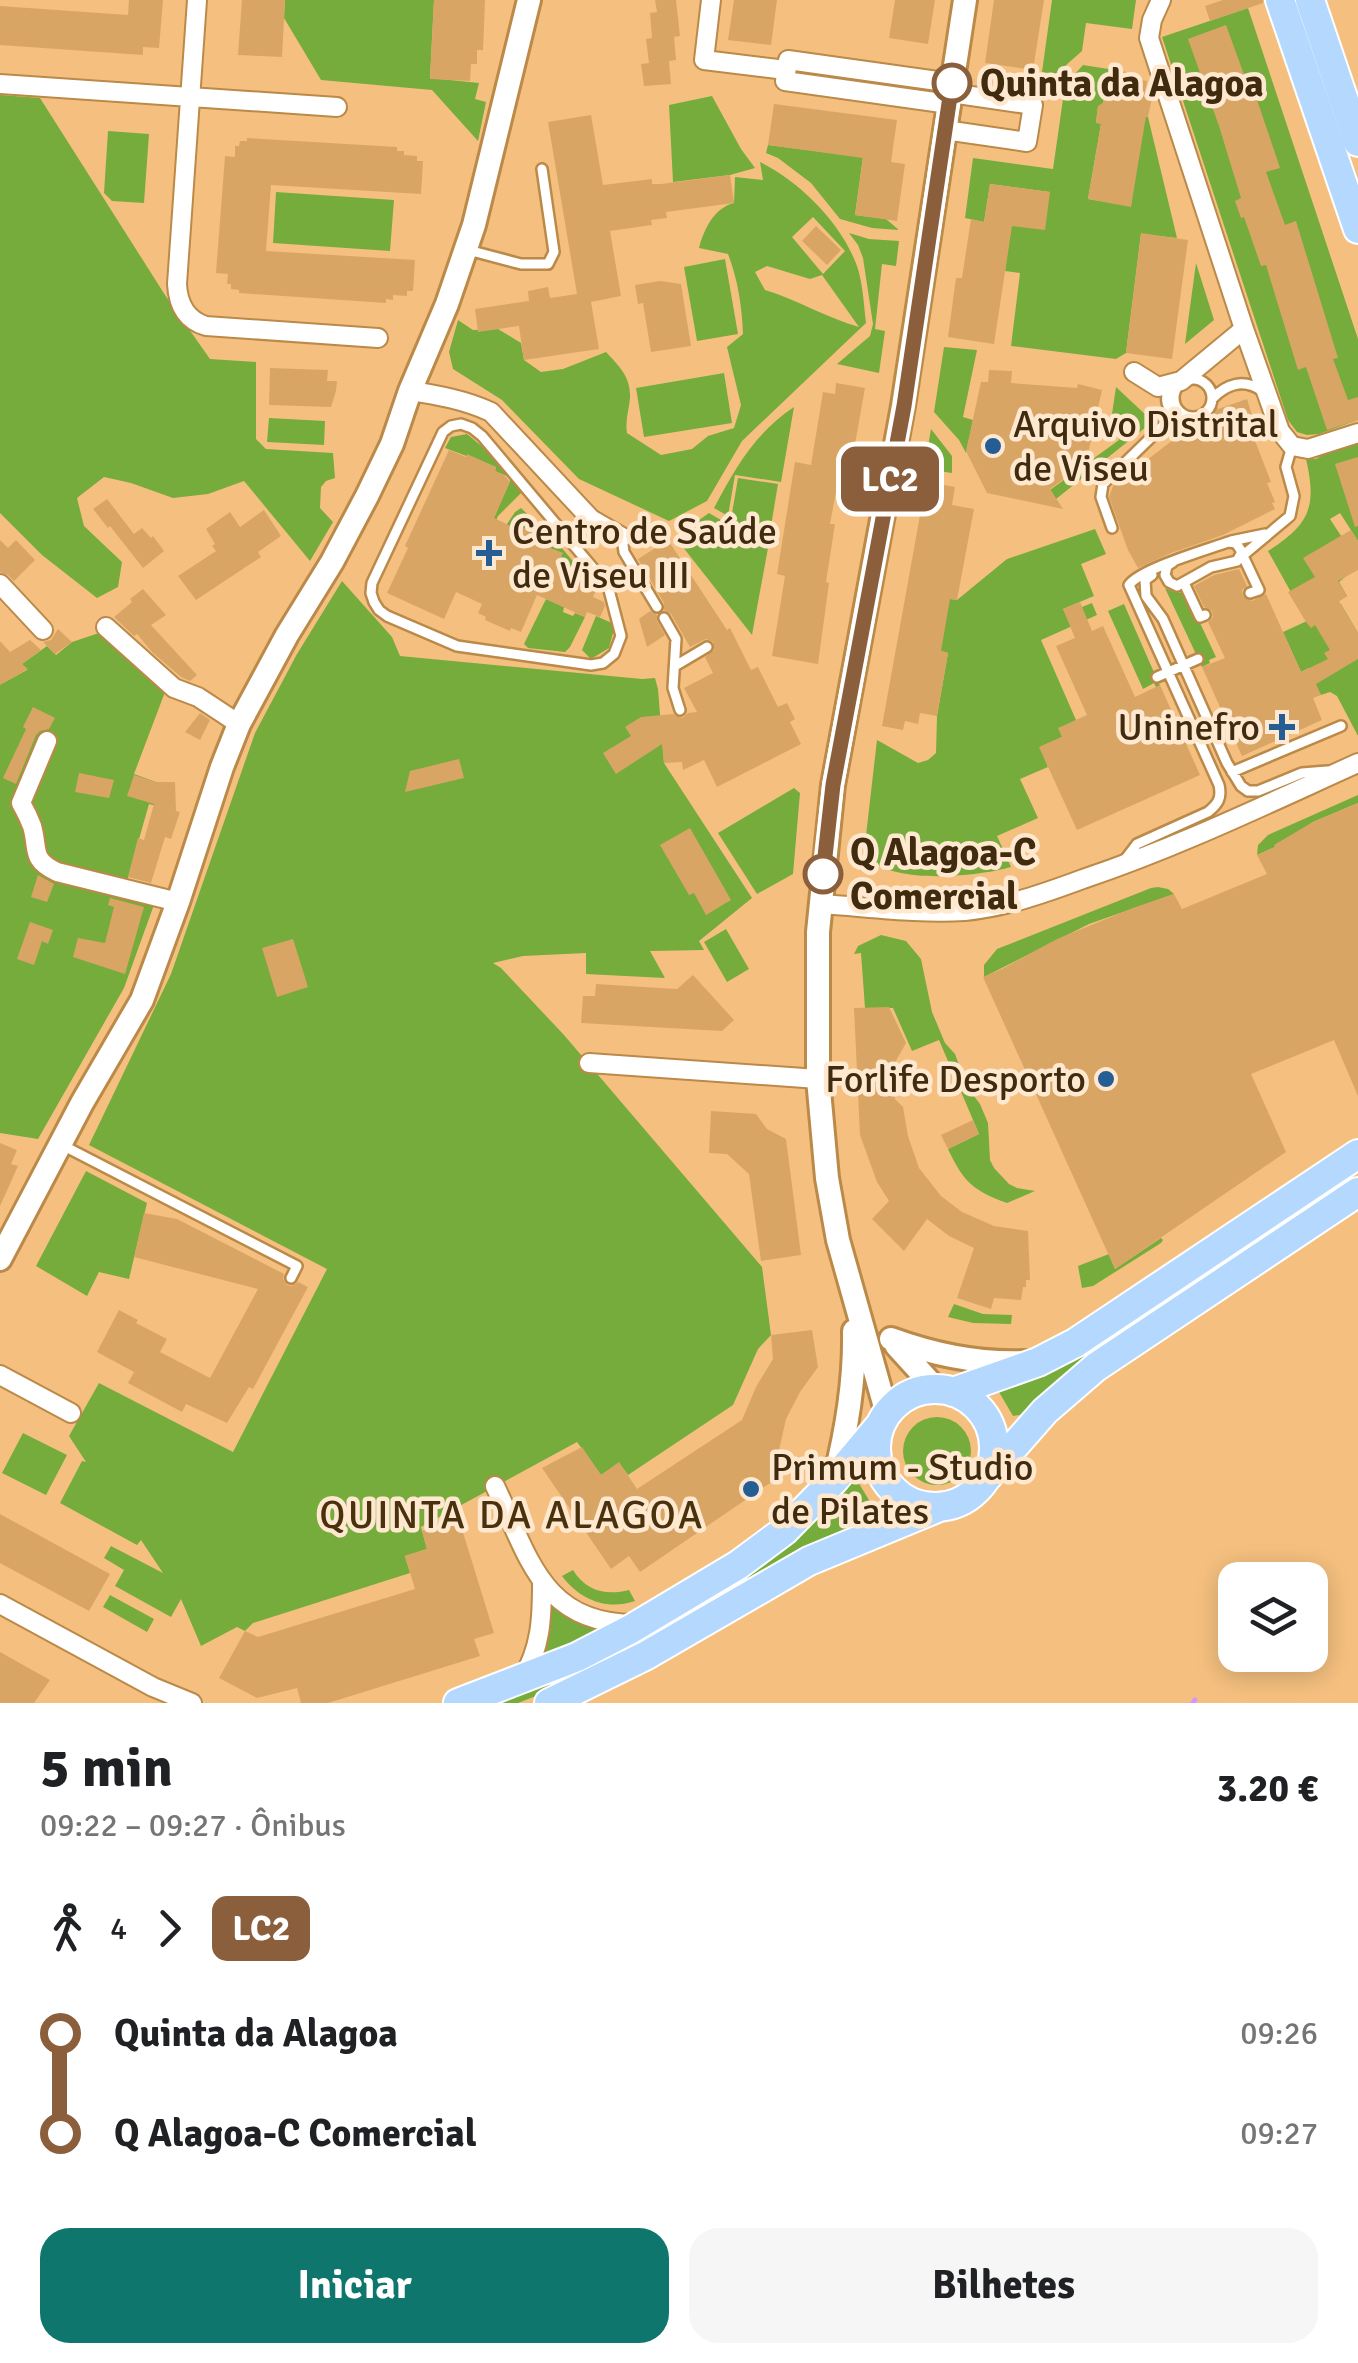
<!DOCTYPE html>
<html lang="pt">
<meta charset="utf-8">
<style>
body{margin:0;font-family:Signika,sans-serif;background:#f6f6f6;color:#202124;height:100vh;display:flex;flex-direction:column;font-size:38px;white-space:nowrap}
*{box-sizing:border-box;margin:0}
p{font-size:32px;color:#757577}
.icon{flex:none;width:55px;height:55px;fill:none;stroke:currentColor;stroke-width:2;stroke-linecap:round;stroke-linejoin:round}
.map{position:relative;height:1703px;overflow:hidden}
.sheet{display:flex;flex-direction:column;background:#fff;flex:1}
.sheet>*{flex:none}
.badge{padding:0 20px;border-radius:15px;font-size:35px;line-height:65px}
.controls{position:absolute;left:1218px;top:1562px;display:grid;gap:20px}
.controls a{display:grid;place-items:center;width:110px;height:110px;border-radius:20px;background:#fff;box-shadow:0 5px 25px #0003;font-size:50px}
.map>.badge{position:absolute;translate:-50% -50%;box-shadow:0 0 0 5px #fff}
.legs{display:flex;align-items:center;gap:15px;height:110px;padding:0 40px;font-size:32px}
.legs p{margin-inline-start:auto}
.head{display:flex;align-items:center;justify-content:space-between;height:170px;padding:0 40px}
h1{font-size:55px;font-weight:700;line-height:75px}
.primary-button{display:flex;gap:20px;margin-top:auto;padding:20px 40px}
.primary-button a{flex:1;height:115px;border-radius:30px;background:#0f766e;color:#fff;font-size:40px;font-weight:700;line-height:115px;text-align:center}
.primary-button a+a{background:#f6f6f6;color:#202124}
ul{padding:0 40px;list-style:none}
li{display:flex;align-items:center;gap:35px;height:100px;font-size:38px}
li i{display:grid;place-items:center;width:15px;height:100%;margin:0 12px;background:currentColor}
li i::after{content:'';width:25px;height:25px;margin:-12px;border:8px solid;border-radius:50%;background:#fff}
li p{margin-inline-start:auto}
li:first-child i{background:linear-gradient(#0000 50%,currentColor 0)}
li:last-child i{background:linear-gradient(currentColor 50%,#0000 0)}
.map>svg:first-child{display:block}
.green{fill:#76ac3c;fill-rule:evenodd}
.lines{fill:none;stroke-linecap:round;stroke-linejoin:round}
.stream{stroke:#d496fc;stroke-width:5}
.building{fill:#d9a565}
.service-casing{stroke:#bb8948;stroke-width:14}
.minor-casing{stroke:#bb8948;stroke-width:22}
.tertiary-casing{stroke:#bb8948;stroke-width:28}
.primary-casing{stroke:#fff;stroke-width:32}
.service{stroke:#fff;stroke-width:9}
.minor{stroke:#fff;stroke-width:18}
.tertiary{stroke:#fff;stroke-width:22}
.primary{stroke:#b4d8fe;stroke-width:28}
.line-1-casing{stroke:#fff;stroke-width:22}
.line-1{stroke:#8b5e3c;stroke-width:15}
.stop-1-dot{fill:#fff;stroke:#8b5e3c;stroke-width:5}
.poi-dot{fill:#255d95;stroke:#fee8cf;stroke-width:4}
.labels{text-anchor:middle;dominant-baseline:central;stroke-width:9;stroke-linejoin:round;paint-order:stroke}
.stop-label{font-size:38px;font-weight:bold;fill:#402b0f;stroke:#fee8cf;text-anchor:start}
.poi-label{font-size:38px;fill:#402b0f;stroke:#fee8cf;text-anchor:start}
.neighbourhood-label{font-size:40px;letter-spacing:2.5px;fill:#4a310d;stroke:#fee8cf}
</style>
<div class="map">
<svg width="1358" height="1703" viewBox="0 0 1358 1703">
<rect width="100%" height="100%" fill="#f5c07f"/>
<path class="green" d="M285 0H434L430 78 479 83 475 99 486 102 478 141 432 90 321 80 284 18Z
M1052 0H1136L1132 29 1086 23 1082 51 1056 74 1042 72Z
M1248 8 1358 339V420L1319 434 1307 435 1297 432 1288 420 1162 37Z
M1083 65 1121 71 1118 75 1108 74 1103 103 1098 107 1096 122 1101 124 1088 199 1131 206 1139 115 1148 117 1177 238 1141 234 1126 353 1116 359 1011 346 1020 273 1005 271 1011 226 1050 192 990 184 984 222 965 218 973 158 1053 169 1065 85Z
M0 95 40 98 165 295 210 359 256 362V439L266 449 333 453 335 478 326 481 321 487 320 508 333 522 310 561 244 481 208 494 173 498 131 483 104 477 77 498 84 526 122 562 118 587 97 598 42 555 0 513Z
M712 96 741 149 755 168 730 175 673 182 669 105Z
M108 131 149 134 144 203 112 201 104 193Z
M768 145 863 157 855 215 886 219 899 230 872 228 840 219 811 183 778 158 766 153Z
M760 162C801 182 844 226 858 269 863 286 864 306 866 323L742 441 707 501 669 521 579 479 502 400 453 369 449 352 458 320 473 330 498 329 521 343 524 360 541 372 563 369 606 352C619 366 631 377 630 398 629 410 625 420 627 433L661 455 692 449 708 436 734 428 741 405 727 347 743 334C742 307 738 280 728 254L699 248C704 229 714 208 734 203L735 177 763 180ZM813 217 845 251 823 274 792 237ZM767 266 810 279 822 275 859 327C827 318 798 300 765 290L755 272Z
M276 192 394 200 390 251 273 243Z
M849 233 869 239 899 241 896 266 882 264 875 329 885 331 879 373 837 364 870 336 873 324 863 258 858 245Z
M725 259 738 334 697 341 684 267Z
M1196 263 1214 320 1185 344Z
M944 347 977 350 963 417 973 420 966 453 959 440 934 412Z
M724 373 732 423 644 437 636 388Z
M1116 387 1148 417 1156 411V419L1056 499 1050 490 1119 440 1112 414Z
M794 407 781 482 735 475 728 516 714 508C735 468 756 432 794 407Z
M269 418 325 421 324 445 267 442Z
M931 429 952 456V473L924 469Z
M467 434 491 454 523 491 498 516 488 539 491 525 511 478 495 471 496 467 445 448 451 437Z
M1358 442V541L1340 513 1330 519 1347 545 1332 555 1345 577 1339 582 1347 596 1331 606 1321 616 1341 604 1358 633V736L1337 696 1330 692 1321 695 1316 687 1309 668 1301 672 1283 632 1307 621 1268 551C1310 524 1317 507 1306 459H1316L1335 448Z
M738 478 778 484 768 544 728 537Z
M521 508 555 540 589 580 575 574 555 571 562 553 550 548 553 541 523 528 521 531 501 533 515 512Z
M709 513 726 523 724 540 768 548 752 635 675 537Z
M1095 529 1106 554 1081 564 1094 596 1063 609 1068 619 1082 607 1092 603 1097 615 1041 640 1076 720 1062 737 1040 747 1048 767 1020 779 1038 818 997 836 1011 867C981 876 894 885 871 859 867 854 867 851 865 844L877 740 918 763 928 760 936 753 937 716 948 653 941 651 933 596 957 600 1007 559Z
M342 581 392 637 400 656 642 679 655 678 658 689 664 763 752 898 699 941 704 950 650 951 665 978 586 974V953L523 956 493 963 501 968 564 1035 762 1267 771 1335 758 1349 733 1405 628 1475 619 1463 601 1475 577 1442 421 1527 427 1549 405 1556 410 1573 253 1623 245 1631 237 1627 201 1646 181 1599 171 1617 115 1586 124 1570 104 1558 111 1546 163 1573 141 1540 137 1545 60 1503 82 1461 86 1462 69 1436 99 1383 233 1452 327 1269 89 1145 171 974 255 733 297 654Z
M1165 588 1174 592 1186 593 1216 657 1209 660 1210 663 1202 667Z
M546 599 564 607 563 612 573 616 575 613 585 617 570 647 565 652 528 648 524 644Z
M1124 604 1160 686 1156 687 1154 683 1143 689 1108 611Z
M596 616 612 623 614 629 609 648 591 659 582 650Z
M105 631 130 654 165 692 134 774 156 782 157 806 149 804 124 892 155 902 124 988 38 1139 0 1133V681L3 683 27 670 22 664 47 646 56 655 72 642Z
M794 788 800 793 793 874 757 894 718 833Z
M1358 795V803L1313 822 1275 847 1257 855 1258 845 1268 835Z
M1158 887 1168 889 1174 894 1089 924 984 977V965L997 949 1151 888Z
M726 929 749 969 727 982 704 942Z
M881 935 906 941 921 959 932 1012 945 1043 955 1054 967 1087 980 1104 988 1123 990 1160 994 1168 1009 1184 1017 1188 1035 1191 1007 1203C973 1191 963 1181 948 1149L979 1134 939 1040 912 1051 893 1008H865L861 953 854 954 858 946Z
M86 1171 147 1203 129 1279 99 1272 87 1296 36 1266Z
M1340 1177 1346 1186 1100 1349 1064 1374 1020 1415 1013 1416 999 1392 1001 1387Z
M1161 1238 1163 1240 1161 1243 1093 1286 1082 1288 1078 1266 1109 1254 1115 1269Z
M954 1304 983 1314 1012 1315 1011 1324 973 1323 948 1317Z
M903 1451a34 34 0 1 1 68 0a34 34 0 1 1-68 0Z
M23 1433 67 1455 46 1495 2 1473Z
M855 1477 875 1510 876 1516 825 1538 642 1646 554 1689 518 1703H493Z
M573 1570C586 1591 606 1596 629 1590L635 1601C606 1611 579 1599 562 1576Z
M110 1595 154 1619 147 1632 103 1607Z
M552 1604 579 1623 601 1629 542 1657 550 1633Z"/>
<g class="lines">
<path class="stream" d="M1193 1703 1195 1700"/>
</g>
<path class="building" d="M129 0H163L159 48 143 47V55L0 45V6L128 15Z
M242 0H285L282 57 238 55Z
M434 0H485L483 50H477V64H471L470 81 430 79Z
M655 0H676L680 36 674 37 676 60 669 61 671 84 644 86 641 64 649 63 646 39 652 38 650 13 657 12Z
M734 0H777L771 45 728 40Z
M895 0H935L928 44 889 38Z
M994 0H1044L1033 70 985 63Z
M1223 0H1263V3L1210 21 1205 6Z
M1226 25 1247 83 1251 82 1280 168 1266 172 1285 225 1296 221 1338 358 1333 359 1348 400 1358 397V420L1327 430 1306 367 1298 370 1266 265 1261 266 1244 217 1241 218 1235 201 1241 198 1219 126 1188 39Z
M1121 71 1134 73V79L1147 81 1144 97 1152 98 1148 117 1146 116 1131 207 1088 199 1101 124 1096 123 1098 106 1103 103 1108 74 1118 75Z
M774 104 897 120 891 162 905 164 897 221 855 215 863 158 768 145Z
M591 115 603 185 652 179V184H661L730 175 734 203 666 212 667 218 651 220 652 225 610 231 621 296 591 302 599 349 524 360 519 326 478 332 475 309 529 301 528 291 548 287 550 298 577 294 548 122Z
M247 138 397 147V151H404V155L417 156V161H423L421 194 271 185 266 251 415 260 413 291H407V296L393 295V300L386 299V303L239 293V290L231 289V284H227L228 274 216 273 225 156 235 157V146H239L240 141H247Z
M990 184 1050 192 1045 230 1012 226 994 344 948 337 956 278H962L971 219 984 222Z
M816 226 841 250 827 265 802 241Z
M1141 233 1188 240 1172 359 1126 353Z
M660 281 681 284 691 346 651 352 643 303 638 304 635 285Z
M270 368 328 370 327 381H337L336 391 331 407 269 405Z
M989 370 1012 371 1011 383 1077 388 1078 384 1102 390 1086 463 1050 489 1063 509 987 493 966 451 981 382H988Z
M836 383 865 388 850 472 840 470 830 524H835L826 582 829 583 818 664 772 656 785 576 777 574 795 462 811 465 823 392 835 394Z
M1247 399 1252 415 1248 417 1255 432 1252 433 1271 482 1267 483 1275 502 1272 503 1275 509 1223 535 1171 553 1138 568 1128 550 1109 497 1113 486 1173 440 1170 434 1173 433 1171 429 1175 426 1185 425 1189 415 1208 406H1216L1218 409Z
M449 450 466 457 467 454 496 467 495 471 504 475 510 482 494 518 521 531 522 527 553 541 550 548 563 553 557 566 589 580 586 585 596 590 593 597 604 602 605 606 600 617 587 612 585 617 537 595 521 632 511 628 510 631 485 620 486 617 478 613 482 604 456 592 444 619 387 593 408 548 405 546Z
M1358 457V526L1355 527 1335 464Z
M926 482 955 487 952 505 974 509 957 600 950 599 941 651 948 653 937 716 920 713 918 724 905 721 903 730 882 726Z
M107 499 134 534 142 528 151 538 153 536 164 551 143 568 110 526 108 528 93 509Z
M264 510 281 536 258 552 261 557 196 600 178 576 216 551 212 546 215 544 206 529 230 512 240 527Z
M1351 530 1358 541V570L1338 581 1347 596 1339 601 1358 633V659L1316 684 1321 695 1313 698 1322 720 1242 756 1202 667 1225 658 1208 622 1213 617 1212 611 1204 607 1194 586 1214 575 1239 569 1247 586 1242 590 1243 596 1252 601 1266 594 1301 672 1328 659 1324 653 1330 650 1315 625 1311 628 1306 622 1288 592 1315 577 1303 558Z
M0 540 8 548 16 540 35 560 14 581 8 575 0 572Z
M668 540 727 630 730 628 751 670 758 667 778 707 787 703 795 719 790 722 801 744 717 787 704 760 683 770 682 762 664 763 662 744 616 774 603 753 631 736 625 727 641 717 673 714 682 718 688 713 697 712 684 688 713 673 705 657 714 650 713 642 706 639 690 647 671 614 664 610V603L638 559Z
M143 589 166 615 151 625 197 675 190 681 181 677 152 652 137 634 134 636 114 617 132 602 130 599Z
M1080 602 1092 631 1103 626 1135 697 1160 685 1200 775 1077 830 1039 747 1062 737 1058 728 1087 715 1056 646 1075 638 1063 609Z
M650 611 657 615V621L665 635 647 647 639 619Z
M58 629 72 642 55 654 43 642 51 640Z
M30 640 41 650 22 664 28 669 0 685V641L10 652Z
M33 707 55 718 49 729 40 731 36 735 16 784 3 778 26 729 23 727Z
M200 713 210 720 200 740 185 732Z
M459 759 464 778 405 792 410 771Z
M79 773 114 780 109 798 75 792Z
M134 775 156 782H175L176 811 180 812 171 839 165 837 151 883 128 877 138 838 144 840 154 804 127 796Z
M1358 803V1096L1334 1040 1251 1074 1286 1152 1115 1269 983 977 1002 969 1057 939 1133 908 1174 894 1182 909 1267 874 1257 855 1275 847 1274 845 1313 822Z
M690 828 731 900 706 915 694 893 689 895 660 845Z
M38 875 54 884 47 902 31 897Z
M110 898 144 907 125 974 73 957 78 938 105 943 114 907 108 905Z
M30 922 53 930 48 944 42 941 34 965 17 959Z
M293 939 308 987 277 997 262 948Z
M693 975 734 1020 722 1031 581 1023 583 996H595L596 984 677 989Z
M889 1007 906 1043 893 1066 895 1099 903 1107 908 1136 919 1168 941 1196 962 1212 994 1226 1028 1231 1030 1280H1026V1287H1023L1021 1300 994 1298 991 1309 957 1298 974 1248 949 1236 927 1219 904 1251 872 1219 889 1201 877 1182 860 1135 854 1008Z
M711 1111 756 1114 767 1129 786 1139 801 1255 761 1261 749 1174 727 1154 709 1153Z
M973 1120 979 1134 948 1149 941 1135Z
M0 1143 17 1150 11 1164 18 1166 0 1206Z
M144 1213 177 1219 284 1274 283 1279 287 1285 292 1286 298 1282 308 1287 253 1389 249 1387 227 1423 186 1404 182 1412 128 1383 134 1372 97 1352 119 1310 138 1320 136 1323 167 1339 160 1352 210 1378 258 1289 134 1257Z
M812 1330 818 1367 800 1392 786 1419 777 1459 776 1479 640 1572 629 1556 611 1569 542 1468 582 1447 601 1475 619 1462 637 1489 742 1420 756 1387 773 1359 771 1335Z
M457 1513 494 1633 474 1639 480 1656 328 1703H301L297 1688 257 1698 219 1678 245 1631 258 1637 415 1589 405 1556 427 1549 422 1531Z
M0 1514 110 1574 89 1611 0 1563Z
M0 1652 50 1680 34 1703H0Z"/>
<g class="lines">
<g class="service-casing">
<path id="service" d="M468 250 521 264H548L554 252 542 169
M1174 398a19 19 0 1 1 38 0a19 19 0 1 1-38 0Z
M1172 386C1162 397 1167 411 1179 419
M1212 399C1226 384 1244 378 1262 391
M461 424 472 428 482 436 608 586 621 636 614 654 603 663 591 665 457 646 387 616 379 610 374 602 371 593 372 583 443 432 451 426Z
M1112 528 1101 497 1103 484 1169 420 1181 413
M622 537 624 552 657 607
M1231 541 1265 534
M573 544 591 519
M1243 556 1259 590 1250 593
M1241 557 1290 516 1294 496 1286 467 1292 446
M1152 575 1145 580 1146 596 1163 619 1227 763 1241 786 1248 791H1258L1302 773 1327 771
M1184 583 1200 617 1205 615
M664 618 676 639 673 688 680 710
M675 666 707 647
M1157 677 1198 659
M1232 772 1341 726
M1124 861 1137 844 1208 812C1218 804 1222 798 1219 785L1129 585C1140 569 1206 550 1228 542L1236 543 1242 552 1237 561 1211 567 1177 586 1169 582 1165 575 1167 566 1173 562
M62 1145 297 1266 291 1278"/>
</g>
<g class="minor-casing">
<path id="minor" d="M197 0 177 284C178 304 186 320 206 326L378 338
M711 0 704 60 786 70
M1161 0 1152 20 1149 38 1244 329 1280 431 1292 446 1308 449 1358 433
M0 84 337 107
M949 104 785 81 788 60 952 83
M945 130 1027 142 1033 105 951 93
M1134 372 1158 387 1181 381 1244 329
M410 391C438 395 465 400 491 412L591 519 622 537
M0 584 43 630
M106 627 174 688 198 697 239 724
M47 741 21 803C25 810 29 818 32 826 39 850 30 859 57 872L178 902
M820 904C868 907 918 914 965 911 1006 907 1045 893 1083 879 1178 847 1267 804 1358 763
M589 1063 818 1079
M0 1375 71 1413
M495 1486C529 1557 542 1624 635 1624
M0 1604 153 1687 192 1703
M522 1679C541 1648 542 1618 542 1583"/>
</g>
<g class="tertiary-casing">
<path id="tertiary" d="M0 1259 82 1103 142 1000 178 902 222 767 239 724 287 635 332 562 367 496 392 444 410 391 447 304 474 225 529 0
M891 1339C935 1355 977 1364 1024 1362
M896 1345 936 1389
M887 1414 838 1240 827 1178 818 1079V932L833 785 903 406 965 0
M835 1477C847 1429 855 1380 854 1331"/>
</g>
<g class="primary-casing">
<path id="primary" d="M1280 0 1358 229
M1310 0 1358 142
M876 1448a59 59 0 1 1 118 0a59 59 0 1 1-118 0Z
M953 1392 1038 1362 1075 1343 1358 1154
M988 1476 1045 1411 1096 1367 1358 1192
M458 1703 577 1657 631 1629 738 1565 784 1531 834 1480 881 1424
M549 1703 645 1656 809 1561 937 1508"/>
</g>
<use href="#service" class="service"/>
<use href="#minor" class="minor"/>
<use href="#tertiary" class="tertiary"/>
<use href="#primary" class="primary"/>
</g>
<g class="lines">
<g class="line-1-casing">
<path id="line-1" d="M823 874 833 785 904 406 952 83"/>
</g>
<use href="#line-1" class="line-1"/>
</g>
<g class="stop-1-dot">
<circle cx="952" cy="83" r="18"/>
<circle cx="823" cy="874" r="18"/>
</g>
<g class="poi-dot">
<circle cx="993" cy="446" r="10"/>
<path d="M484 538h10v10h10v10h-10v10h-10v-10h-10v-10h10z"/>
<path d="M1277 712h10v10h10v10h-10v10h-10v-10h-10v-10h10z"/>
<circle cx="1106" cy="1079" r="10"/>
<circle cx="751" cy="1489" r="10"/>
</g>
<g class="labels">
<g class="stop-label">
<text x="980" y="83">Quinta da Alagoa</text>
<text x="850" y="852">Q Alagoa-C<tspan x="850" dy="44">Comercial</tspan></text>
</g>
<g class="poi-label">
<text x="1013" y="424">Arquivo Distrital<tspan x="1013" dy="44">de Viseu</tspan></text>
<text x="512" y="531">Centro de Saúde<tspan x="512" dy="44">de Viseu III</tspan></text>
<text x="1260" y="727" text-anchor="end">Uninefro</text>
<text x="1086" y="1079" text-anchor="end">Forlife Desporto</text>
<text x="771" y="1467">Primum - Studio<tspan x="771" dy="44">de Pilates</tspan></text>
</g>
<g class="neighbourhood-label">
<text x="512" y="1515">QUINTA DA ALAGOA</text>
</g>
</g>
</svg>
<div class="controls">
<a><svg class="icon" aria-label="layers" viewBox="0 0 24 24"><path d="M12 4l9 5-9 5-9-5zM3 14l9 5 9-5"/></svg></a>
</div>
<b class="badge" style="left:890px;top:479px;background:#8b5e3c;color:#fff">LC2</b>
</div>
<section class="sheet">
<div class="head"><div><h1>5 min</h1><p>09:22 – 09:27 · Ônibus</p></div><b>3.20 €</b></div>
<div class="legs"><svg class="icon" aria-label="walk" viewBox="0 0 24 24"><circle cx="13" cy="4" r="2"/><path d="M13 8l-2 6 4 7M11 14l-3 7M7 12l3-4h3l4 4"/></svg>4<svg class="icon" aria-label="forward" viewBox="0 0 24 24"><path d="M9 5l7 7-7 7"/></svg><b class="badge" style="background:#8b5e3c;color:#fff">LC2</b></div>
<ul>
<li><i style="color:#8b5e3c"></i><b>Quinta da Alagoa</b><p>09:26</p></li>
<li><i style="color:#8b5e3c"></i><b>Q Alagoa-C Comercial</b><p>09:27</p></li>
</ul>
<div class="primary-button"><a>Iniciar</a><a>Bilhetes</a></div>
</section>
